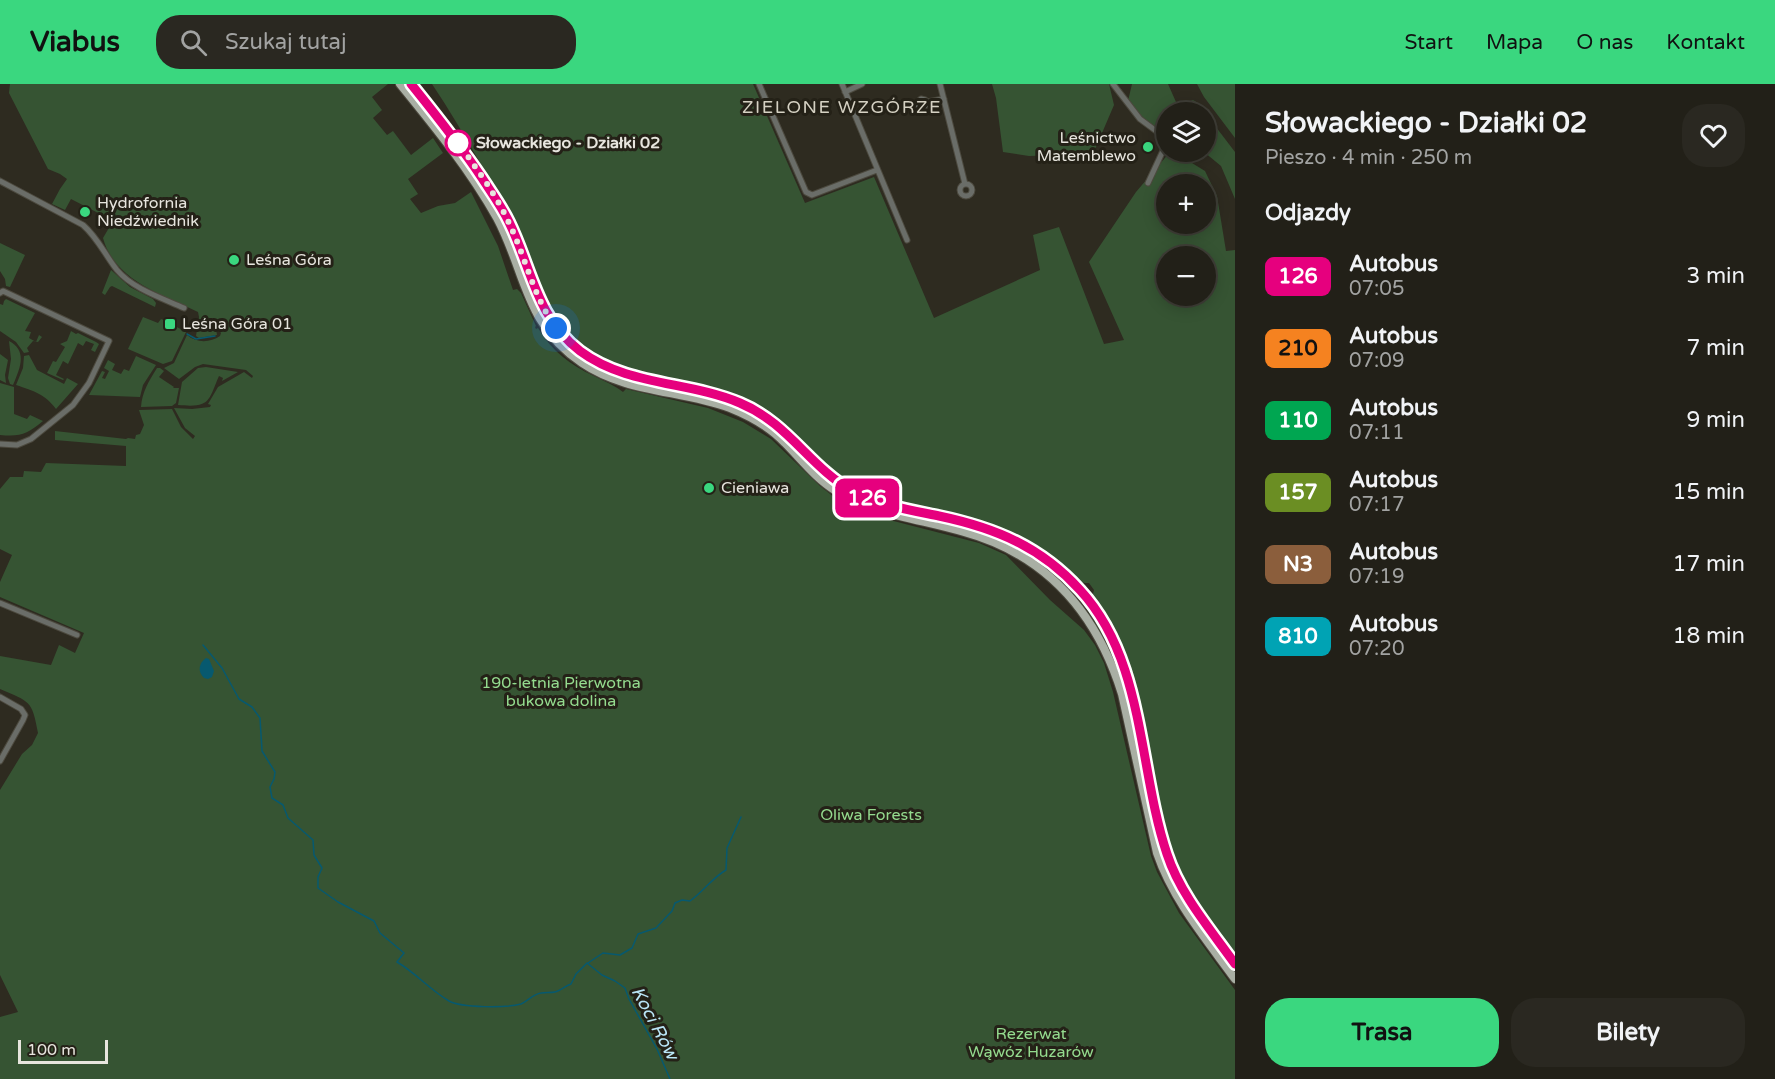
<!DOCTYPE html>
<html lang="pl">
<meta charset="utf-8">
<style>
body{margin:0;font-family:"Varela Round",sans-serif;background:#2a2821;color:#f1f3f6;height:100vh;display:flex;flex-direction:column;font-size:22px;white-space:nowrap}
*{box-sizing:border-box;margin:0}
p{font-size:20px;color:#a2a3a2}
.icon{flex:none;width:33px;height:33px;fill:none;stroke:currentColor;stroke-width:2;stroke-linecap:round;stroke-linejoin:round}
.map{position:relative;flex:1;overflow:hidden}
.sheet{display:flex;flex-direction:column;background:#222018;width:540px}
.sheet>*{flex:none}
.badge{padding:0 12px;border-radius:9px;font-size:21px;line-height:39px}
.controls{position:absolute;left:1156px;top:18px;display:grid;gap:12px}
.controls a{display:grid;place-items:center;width:60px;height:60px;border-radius:50%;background:#222018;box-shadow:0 3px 15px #0003,0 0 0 2px #3f3e37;font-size:30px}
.scale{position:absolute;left:18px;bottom:15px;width:90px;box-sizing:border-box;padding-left:6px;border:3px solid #e7e5de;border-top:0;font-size:16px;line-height:21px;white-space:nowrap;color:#e7e5de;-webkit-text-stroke:4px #242117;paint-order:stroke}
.you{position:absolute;width:30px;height:30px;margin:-15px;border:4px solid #fff;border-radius:50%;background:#1a73e8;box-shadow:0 0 0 9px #1a73e833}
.map>.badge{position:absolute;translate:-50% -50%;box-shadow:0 0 0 3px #fff}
h2{padding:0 30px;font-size:22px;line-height:54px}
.round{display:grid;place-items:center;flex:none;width:63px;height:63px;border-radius:24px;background:#2a2821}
.head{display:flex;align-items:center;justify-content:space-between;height:102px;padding:0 30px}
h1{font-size:28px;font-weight:800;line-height:45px}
.button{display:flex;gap:12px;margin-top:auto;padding:12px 30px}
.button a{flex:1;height:69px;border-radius:24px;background:#3ad77f;color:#111;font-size:24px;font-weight:800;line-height:69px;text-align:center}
.button a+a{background:#2a2821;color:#f1f3f6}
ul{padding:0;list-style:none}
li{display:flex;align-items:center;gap:18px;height:72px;padding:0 30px}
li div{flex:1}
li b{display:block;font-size:22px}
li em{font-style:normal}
li .badge{min-width:66px;font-weight:700;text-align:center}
header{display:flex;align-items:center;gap:36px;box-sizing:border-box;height:84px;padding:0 30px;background:#3ad77f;color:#111}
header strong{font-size:28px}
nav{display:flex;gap:33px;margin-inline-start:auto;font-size:21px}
.search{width:420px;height:54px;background:#2a2821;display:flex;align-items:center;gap:15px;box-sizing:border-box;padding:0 21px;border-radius:24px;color:#a2a3a2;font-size:22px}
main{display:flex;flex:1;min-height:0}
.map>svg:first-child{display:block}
.green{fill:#365433;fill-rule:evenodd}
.water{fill:#07596f}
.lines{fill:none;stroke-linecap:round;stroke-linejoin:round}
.stream{stroke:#07596f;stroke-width:1.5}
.street-casing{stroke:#4c493e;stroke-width:7}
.primary-casing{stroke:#4c493e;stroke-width:10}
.street{stroke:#6a6d68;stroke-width:5}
.primary{stroke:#a9afa4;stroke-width:8}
.line-casing{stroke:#fff;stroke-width:14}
.line{stroke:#e6007e;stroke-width:9}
.walk{stroke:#e7e5de;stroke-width:6;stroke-dasharray:0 10.8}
.stop-dot{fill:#fff;stroke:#e6007e;stroke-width:3}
.poi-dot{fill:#3ad77f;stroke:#242117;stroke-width:2}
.labels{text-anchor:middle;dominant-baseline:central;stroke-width:6;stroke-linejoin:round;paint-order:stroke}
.poi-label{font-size:16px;fill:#e7e5de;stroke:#242117;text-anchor:start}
.stop-label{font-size:16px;font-weight:bold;fill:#e7e5de;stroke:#242117;text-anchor:start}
.park-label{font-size:16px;fill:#94db8e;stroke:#242117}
.neighbourhood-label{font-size:18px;letter-spacing:1.5px;fill:#d5d1c3;stroke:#242117}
.water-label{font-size:18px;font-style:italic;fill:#bae6f7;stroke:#242117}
</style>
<header>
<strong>Viabus</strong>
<div class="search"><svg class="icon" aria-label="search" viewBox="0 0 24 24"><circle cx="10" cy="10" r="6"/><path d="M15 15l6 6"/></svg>Szukaj tutaj</div>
<nav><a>Start</a><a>Mapa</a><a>O nas</a><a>Kontakt</a></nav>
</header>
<main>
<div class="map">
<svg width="1235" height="995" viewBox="0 0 1235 995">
<rect width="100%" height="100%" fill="#2e2b20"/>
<path class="green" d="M10 0H388L372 13 382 26 373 34 387 51 393 47 411 71 433 54 443 69 408 95 418 110 410 115 421 129 438 122 455 119 471 108 498 162 513 206 517 205 521 209 536 242 535 243 536 245 538 244C552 267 570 281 594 292 604 297 614 301 623 308L626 305 708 324 743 338 771 355 820 402 834 413 857 426 878 433 979 459 1006 471 1050 516 1084 546 1095 561 1104 579 1113 608 1151 772 1157 788 1179 829 1235 906V995H0V933L18 928 0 891V706L22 670 32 661 38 649C32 616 30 618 0 605V572L51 581 59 561 75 569 84 549 0 513V498L12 471 0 465V405L10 393H23L24 387 41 388 46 379 126 382V362L55 356V347L126 355 128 354 135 355 136 351 140 350 144 341 139 326 172 325 181 343 193 355 195 352 185 344 174 324 192 325 210 323 211 321 208 320 218 303 244 288 252 294 253 292 246 286 203 280 195 283 179 295 164 284 174 279 187 251C196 259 210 259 220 252L221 249 219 246 216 245 217 251 199 254 196 252 199 233 198 228C163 211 114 196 103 154L113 137 107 131 104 132 71 115 65 126 52 120 60 105 67 95 60 90 48 85 9 9Z
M432 0H753L805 119 874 93 934 234 1040 186 1033 151 1059 143 1104 260 1124 256 1089 178 1136 108 1170 68H1174L1205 87 1217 112 1226 167 1235 166V872C1207 838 1183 802 1168 760 1161 726 1153 693 1146 660 1134 606 1126 562 1094 517L1095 515 1093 510 1094 506 1089 499C1084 499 1080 499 1076 496 1071 493 1067 488 1063 484 1050 472 1034 460 1018 452 988 438 955 431 922 424 899 419 874 415 853 403 819 382 798 347 764 326 704 289 625 305 571 253 535 220 534 177 513 136 503 116 490 97 479 77 464 51 449 25 432 0ZM1167 100H1206V140H1167ZM1167 172H1206V212H1167Z
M992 0H1109L1114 21 1093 70 1029 72 1003 68 996 14Z
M1132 0H1168L1176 18 1155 44 1139 30 1128 17Z
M1197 0H1235V54L1204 13Z
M1193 16 1198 19 1205 28H1176L1186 19Z
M1206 30 1235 68V115L1221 82 1204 68H1206Z
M437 38 457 64 500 129 512 154 535 215 548 238 612 289 651 300 721 316 743 324 764 335 834 400 952 439 986 448 1031 469 1062 493 1074 505 1039 477 1011 462 968 445 893 428 854 414 826 396 763 336 630 297 604 287 571 266 548 241 531 211 507 146 437 40Z
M0 159 25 171 10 203 6 202 5 195 0 187Z
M111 186 130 203 153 215 156 219 155 223 112 202 110 203 105 211 102 209Z
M6 215 35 229 25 247 31 248 29 254 36 258 39 251 42 253 38 258 33 257 27 264 29 268 24 269 16 258 0 247V220L3 221 4 217Z
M143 233 158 239 161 235 169 238 168 240 172 242 173 241 186 248 172 277 163 280 128 265Z
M71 247 76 250 78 249 96 258 99 260 95 268 91 266 94 260 86 257 83 262 78 259 68 280 63 277 56 291 64 295 63 296 47 289 53 277 56 278 65 263 60 260 67 257Z
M9 257C28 267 20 284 13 301L10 300 8 294 11 275Z
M0 270 8 276 5 291 6 299 0 296Z
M29 271 37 286 64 300 67 294 78 300 56 325C45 310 34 307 16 301L23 284 24 272Z
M136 272 156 281 143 301 140 313 89 311 102 287 105 288 102 294 105 295 109 287 104 284 108 276 115 280 112 286 121 290 124 285 129 287Z
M206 283 238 288 222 297 223 294 219 292C208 317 211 324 178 321L182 298 198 284Z
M157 284H160L164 287 159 293 174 303 173 304H179L176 319 172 322 141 323C142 308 149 297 157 284Z
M0 299 14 303V330L27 335 30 331 43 337C27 350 21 353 0 351Z
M1087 520 1097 535 1115 570 1124 596 1155 739 1204 842 1235 886V890L1190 825 1172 796 1160 765 1126 611C1116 578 1102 551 1085 522Z"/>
<path class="water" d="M206 574 209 575 214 587 212 593 208 595 204 594C197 587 199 579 206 574Z"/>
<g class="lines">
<path class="stream" d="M187 250 196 255 215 252
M203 561 222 584 239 615 252 623 260 634 262 667 275 688 274 695 270 703 272 714 283 721 288 734 313 756 314 771 322 784 318 793V804L338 818 374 837 380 849 404 869 397 878C416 889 430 906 449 917 462 924 506 924 521 920 528 917 533 910 541 909 546 908 550 909 555 908 560 907 565 902 571 900L576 890 587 879 602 891 615 897 625 904 629 915 657 965 670 995
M588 879 603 869 620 871 632 864 638 850 656 844 672 827 675 819 682 816 690 817C703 808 712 794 726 786L727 764 741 733"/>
<g class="street-casing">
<path id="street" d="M759 0 806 108 812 111 877 86
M842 0 907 156
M940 0 965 100
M1113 0 1140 35 1167 55
M845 8 862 0
M927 18 926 21 923 24 918 21V18L921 15 925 16 927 18 944 15
M0 97 83 141C98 154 105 171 117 186 133 205 162 214 184 224
M1148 99 1167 58
M960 106a6 6 0 1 1 12 0a6 6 0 1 1-12 0Z
M0 209 3 207 109 257 89 299 73 321 31 355 17 361 0 360
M0 519 77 551
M0 613 21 625 25 631 23 636 0 677"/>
</g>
<g class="primary-casing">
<path id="primary" d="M400 0C435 43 470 86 497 134 526 188 524 240 582 279 626 309 681 306 730 324 750 332 770 343 785 359 801 375 816 395 836 407 876 431 920 435 964 448 1047 471 1097 530 1122 610L1157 769C1173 816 1206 855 1235 895
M411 0C436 31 460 61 482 94 491 108 501 123 509 138 532 186 534 232 580 267 627 302 688 297 740 319 789 339 808 382 852 407 879 421 910 426 939 432 994 444 1042 464 1080 506 1145 577 1138 684 1167 770 1180 810 1210 845 1235 880"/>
</g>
<use href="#street" class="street"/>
<use href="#primary" class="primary"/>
</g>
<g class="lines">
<g class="line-casing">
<path id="line" d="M411 0C436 31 460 61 482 94 491 108 502 123 509 138 532 185 536 233 580 267 627 302 688 297 740 319 788 339 809 382 852 407 879 421 910 426 939 432 996 444 1041 463 1080 506 1145 576 1138 684 1167 770 1180 810 1210 845 1235 880"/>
</g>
<use href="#line" class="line"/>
<path class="walk" d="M458 59 454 53C473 80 495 108 509 139 526 174 533 212 556 244"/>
</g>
<circle class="stop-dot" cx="458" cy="59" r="12"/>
<g class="poi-dot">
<circle cx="1148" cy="63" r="6"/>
<circle cx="85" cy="128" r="6"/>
<circle cx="234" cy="176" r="6"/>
<rect x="164" y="234" width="12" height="12" rx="3"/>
<circle cx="709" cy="404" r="6"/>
</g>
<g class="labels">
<g class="poi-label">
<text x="1136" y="54" text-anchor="end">Leśnictwo<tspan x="1136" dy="18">Matemblewo</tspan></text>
<text x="97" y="119">Hydrofornia<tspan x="97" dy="18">Niedźwiednik</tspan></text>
<text x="246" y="176">Leśna Góra</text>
<text x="182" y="240">Leśna Góra 01</text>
<text x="721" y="404">Cieniawa</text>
</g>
<g class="stop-label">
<text x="476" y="59">Słowackiego - Działki 02</text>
</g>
<g class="park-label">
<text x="561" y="599">190-letnia Pierwotna<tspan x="561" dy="18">bukowa dolina</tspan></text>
<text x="871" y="731">Oliwa Forests</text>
<text x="1031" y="950">Rezerwat<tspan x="1031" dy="18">Wąwóz Huzarów</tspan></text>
</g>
<g class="neighbourhood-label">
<text x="842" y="23">ZIELONE WZGÓRZE</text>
</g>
<g class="water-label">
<text transform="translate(655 939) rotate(62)">Koci Rów</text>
</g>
</g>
</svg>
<div class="controls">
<a><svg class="icon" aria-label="layers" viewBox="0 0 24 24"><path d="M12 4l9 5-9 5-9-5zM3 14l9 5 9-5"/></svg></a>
<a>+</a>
<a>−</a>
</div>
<div class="scale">100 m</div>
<div class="you" style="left:556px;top:244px"></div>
<b class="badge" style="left:867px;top:414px;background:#e6007e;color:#fff">126</b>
</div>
<section class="sheet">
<div class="head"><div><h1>Słowackiego - Działki 02</h1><p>Pieszo · 4 min · 250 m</p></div><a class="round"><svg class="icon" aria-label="heart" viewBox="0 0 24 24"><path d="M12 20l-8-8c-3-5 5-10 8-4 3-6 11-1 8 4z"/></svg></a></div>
<h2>Odjazdy</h2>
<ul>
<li><span class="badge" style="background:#e6007e;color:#fff">126</span><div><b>Autobus</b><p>07:05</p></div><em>3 min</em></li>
<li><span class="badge" style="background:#f58220;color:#111">210</span><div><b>Autobus</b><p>07:09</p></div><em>7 min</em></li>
<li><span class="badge" style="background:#00a651;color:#fff">110</span><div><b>Autobus</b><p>07:11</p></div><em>9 min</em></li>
<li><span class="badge" style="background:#6b8e23;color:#fff">157</span><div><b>Autobus</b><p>07:17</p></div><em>15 min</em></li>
<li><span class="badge" style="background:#8b5e3c;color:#fff">N3</span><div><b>Autobus</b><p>07:19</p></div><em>17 min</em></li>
<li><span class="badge" style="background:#00a3b4;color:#fff">810</span><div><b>Autobus</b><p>07:20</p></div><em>18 min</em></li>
</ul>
<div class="button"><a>Trasa</a><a>Bilety</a></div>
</section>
</main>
